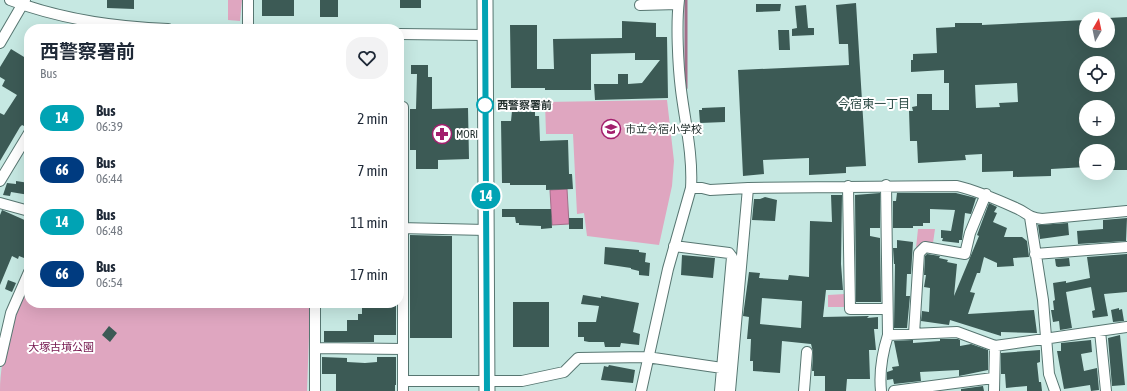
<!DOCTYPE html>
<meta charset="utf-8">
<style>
body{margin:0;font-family:"Asap Condensed","Noto Sans JP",sans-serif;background:#f2f2f3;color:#1f2937;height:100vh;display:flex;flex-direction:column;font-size:15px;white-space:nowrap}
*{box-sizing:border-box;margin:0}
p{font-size:13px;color:#747a83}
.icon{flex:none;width:22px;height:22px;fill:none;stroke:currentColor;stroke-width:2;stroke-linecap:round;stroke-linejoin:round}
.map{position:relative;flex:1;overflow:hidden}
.side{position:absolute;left:24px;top:24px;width:380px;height:284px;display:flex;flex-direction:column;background:#fff;border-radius:16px;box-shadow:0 4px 16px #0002}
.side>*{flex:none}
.badge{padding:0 8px;border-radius:13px;font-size:14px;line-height:26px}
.needle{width:26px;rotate:9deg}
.buttons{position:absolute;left:1079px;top:12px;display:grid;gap:8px}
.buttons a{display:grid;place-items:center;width:36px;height:36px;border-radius:50%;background:#fff;box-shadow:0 4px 16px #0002;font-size:20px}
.map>.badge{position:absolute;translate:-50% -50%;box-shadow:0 0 0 2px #fff}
.round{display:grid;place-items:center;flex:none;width:42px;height:42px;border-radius:16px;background:#f2f2f3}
.headline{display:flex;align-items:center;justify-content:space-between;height:68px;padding:0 16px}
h1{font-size:19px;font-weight:700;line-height:30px}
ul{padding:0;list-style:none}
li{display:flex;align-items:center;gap:12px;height:52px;padding:0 16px}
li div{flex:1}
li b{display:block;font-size:15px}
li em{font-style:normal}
li .badge{min-width:44px;font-weight:700;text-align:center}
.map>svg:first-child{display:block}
.green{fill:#dfa6c0}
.water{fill:#da8ab1;stroke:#a36f89}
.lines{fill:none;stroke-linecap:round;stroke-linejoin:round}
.stream{stroke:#a36f89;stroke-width:3}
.building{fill:#3c5a55;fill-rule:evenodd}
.minor-casing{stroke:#577671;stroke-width:12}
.highway-casing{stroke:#577671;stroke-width:17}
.minor{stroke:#fff;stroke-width:10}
.highway{stroke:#fff;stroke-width:15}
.line-casing{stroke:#fff;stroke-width:9}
.line{stroke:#00a3b4;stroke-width:6}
.stop-dot{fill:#fff;stroke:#00a3b4;stroke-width:2}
.labels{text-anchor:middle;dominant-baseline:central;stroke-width:4;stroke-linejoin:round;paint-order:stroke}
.stop-label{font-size:11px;font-weight:bold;fill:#222f2d;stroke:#fff;text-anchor:start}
.poi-label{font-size:11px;fill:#222f2d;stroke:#fff;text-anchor:start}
.park-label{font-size:11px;fill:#75174e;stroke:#fff}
.neighbourhood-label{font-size:12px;fill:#2c4a45;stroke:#fff}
</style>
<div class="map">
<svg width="1127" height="391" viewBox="0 0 1127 391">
<rect width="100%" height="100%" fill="#c6e8e2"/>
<path class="green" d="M228 0H242L240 21 228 20Z
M667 100 674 161 672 186 659 245 587 236 584 213 577 214 573 134H546L545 102Z
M918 229H935L933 243 931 245 922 243 916 248Z
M29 278V303H311V336H309L307 391H0C0 352 15 314 29 278Z
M845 294 846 307H828V295Z"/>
<path class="water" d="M567 189 569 224 552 225 550 190Z"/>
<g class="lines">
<path class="stream" d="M686 0V88"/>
</g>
<path class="building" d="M107 0H134V9L107 8Z
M262 0H294V16H262Z
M320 0H338V17H320Z
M400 0H421V8H400Z
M856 3 866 166 846 167V173L809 175V158L763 160 764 174 743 176 738 70 849 65 848 44H839L836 5Z
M756 4H781L780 11 756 12Z
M806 5 808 28H814V35L792 36V29L797 28 795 6Z
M1127 17V170H1108V151H1086V167L1051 169V176L1013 177V171L982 172V154L965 155 966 160 918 163 917 141H910L909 111H913L912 107 917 106V94H932V110H949V83H944V70L911 72V60H913V54L937 53 936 28 955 27V23H982V25L1086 20V41H1108V18ZM1086 63H1108V86L1086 87ZM1017 83 1018 102 999 103 1000 107 976 108 975 85ZM1086 107H1108V129H1086Z
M622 21 656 23V37H667L668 98 595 100 594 84H618V74H628V84L642 83 660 60H635V53L591 54V90H545V88H511L510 25H537V69H554L553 39 622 38Z
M778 30H789L790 50H779Z
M11 49 29 60V118L24 126 22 125 20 127 0 161V113L4 115 17 95 2 86 5 80 0 77V67Z
M411 65H428V77H432V109L468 108 469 159 438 160V169H416V150H410V109H416L417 74H411Z
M725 107V122L700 123 699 110H702V108Z
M512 111 535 112V116H539L540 141 568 140 569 174H572L573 189 546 190V185H510V183H502L501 121H511Z
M16 181 29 183V195L11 192 10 196 3 195 7 183 16 184Z
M880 193V228H870V236L880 238 881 302H856L855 195Z
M897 193H956L976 198 971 214 965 213 962 240H959V243L942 241 943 238H941V230L951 231 955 210 930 209V223H923V226H913V228H893V201H896Z
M831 195H842L841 264 843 290H826L823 317 869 316 867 318 878 317V329H874L876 350H869L870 379H847L846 391H825V376H814V371H812L813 352 811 344 782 341 780 373 753 371V361H750L751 339H747L749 317 743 316 749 272 760 273 759 278 788 280 789 275 809 277 810 221 832 222ZM762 298 802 301 801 328 760 324Z
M765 197 777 200 775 221 752 220 754 199H760Z
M989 203 997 207 994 212 997 213 993 222 1007 228 1004 237H1022L1027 241 1029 257 1013 258 1014 266 997 267V263L984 257 980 273H977L970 292 975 293 968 314 1034 310 1037 333 1001 332V336L950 320 949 325 921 321 922 311 929 312 930 288 924 287 926 275H924L925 256 927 254 940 256 939 258 948 260 947 262 957 264 954 296 979 236 977 235Z
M502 209H551L552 228 541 229V226L519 225V223H516L515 217H502Z
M2 210 29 222V246L24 258 19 256 18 259 12 256 0 285V215Z
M569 218H583V229H569Z
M1127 218 1126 241 1078 244 1077 231 1103 229V220Z
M1068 223 1069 235 1040 239 1038 225Z
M410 235 452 236V338H410Z
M897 240 913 242 911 274H907L906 296H910L907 328H894L895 264H894L893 248H897Z
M605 247 639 250V252L646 253 645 262 650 263 649 276 639 275V271L631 269V268L604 264Z
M1127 254V292L1104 294 1108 316 1093 318 1092 311 1095 310 1091 287 1066 292 1072 328 1060 330 1059 321 1053 322 1051 310H1054L1053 301 1055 300 1053 283 1066 281V283L1090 278 1087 257Z
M682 255 715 258 713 278 681 275Z
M1069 258 1070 266 1058 267 1056 266 1055 259Z
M8 280 16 283 12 292 5 289Z
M583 295 601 298V296L639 303 633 332 640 334 639 345 621 343 620 347H605L604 342H589L584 341V337H578V322H596L599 306 581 304Z
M513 302H549V347H513Z
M362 303H396V335H374V342H324V331H347V320H358V314H362Z
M1119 308V310L1122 309 1124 321 1113 322 1111 310Z
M109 326 117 333 110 342 102 335Z
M1120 335 1125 385 1112 386 1108 338Z
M940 339H958L960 340V346L971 344 988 350V370L959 376V370L920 372 921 381 894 384 893 379 887 380V372L893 370 892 367 899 366 894 341 913 340V343L940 341Z
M1091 340 1092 352 1081 354 1084 371 1097 368 1099 390 1091 391 1090 385 1064 389 1057 351H1061V343Z
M1040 350V362L1037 363 1039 382H1041L1042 391H1027V386L1006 388 1005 374H1001V353Z
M322 357 347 358V362L365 363 377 362V357H396V385H395V391H336V374H322Z
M609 365 635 370 633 383 601 380 604 366 608 367Z
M983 386 984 391H961V389Z"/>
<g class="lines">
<g class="minor-casing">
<path id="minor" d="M10 0C60 19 114 27 168 29
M248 0V29
M640 5 678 4
M399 34 484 35
M0 43 25 0
M399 107H403V391
M0 181 29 133
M848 186 850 309H887
M691 188H702L710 190 748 188 957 186C978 191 996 199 1016 208 1028 213 1026 217 1042 219L1127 211
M0 203 29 211
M1030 217 1043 300 1049 374 1055 391
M399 228 486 230
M674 246 729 253 732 257 720 391
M1035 254 1127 247
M1100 331 1106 391
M914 334 919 253 925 247 965 254 970 233 986 194
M888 335 957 332 995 346 1127 327
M315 348 403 349
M0 361 11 313 29 272
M403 381H522L564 372 578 358 647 357 722 368
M315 391V303
M641 391 668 269 691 188C693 155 685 122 681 90 678 65 676 24 679 0
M730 391 748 188
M804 391 807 352
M881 391C879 371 882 354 888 335L886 185
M894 391 993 378
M994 391 995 346"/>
</g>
<g class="highway-casing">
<path id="highway" d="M485 0 487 391"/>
</g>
<use href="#minor" class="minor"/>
<use href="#highway" class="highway"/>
</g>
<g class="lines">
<g class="line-casing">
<path id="line" d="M485 0 487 391"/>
</g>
<use href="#line" class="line"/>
</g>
<defs>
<g id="school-ring" transform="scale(1)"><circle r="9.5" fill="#fff" stroke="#a31f6d" stroke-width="1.5"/><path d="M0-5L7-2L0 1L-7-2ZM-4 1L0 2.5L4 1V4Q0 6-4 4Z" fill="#a31f6d"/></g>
<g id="pharmacy-ring" transform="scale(1)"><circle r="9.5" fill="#fff" stroke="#a31f6d" stroke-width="1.5"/><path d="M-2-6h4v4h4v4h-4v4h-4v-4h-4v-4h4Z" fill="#a31f6d"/></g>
</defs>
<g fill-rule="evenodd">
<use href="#school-ring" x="611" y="129"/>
<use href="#pharmacy-ring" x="442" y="134"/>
</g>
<circle class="stop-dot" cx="485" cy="105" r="8"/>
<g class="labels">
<g class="stop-label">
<text x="497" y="105">西警察署前</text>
</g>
<g class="poi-label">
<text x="625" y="129">市立今宿小学校</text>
<text x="456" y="134">MORI</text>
</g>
<g class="park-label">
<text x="61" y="347">大塚古墳公園</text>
</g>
<g class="neighbourhood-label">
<text x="874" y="104">今宿東一丁目</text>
</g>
</g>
</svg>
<div class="buttons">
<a><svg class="needle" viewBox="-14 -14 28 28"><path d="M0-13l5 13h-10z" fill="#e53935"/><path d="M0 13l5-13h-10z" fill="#747a83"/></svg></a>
<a><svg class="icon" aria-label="locate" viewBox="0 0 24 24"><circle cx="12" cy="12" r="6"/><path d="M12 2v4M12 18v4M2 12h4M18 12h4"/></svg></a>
<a>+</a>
<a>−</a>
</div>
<b class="badge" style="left:486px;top:196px;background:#00a3b4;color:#fff">14</b>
<section class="side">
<div class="headline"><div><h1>西警察署前</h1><p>Bus</p></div><a class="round"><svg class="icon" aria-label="heart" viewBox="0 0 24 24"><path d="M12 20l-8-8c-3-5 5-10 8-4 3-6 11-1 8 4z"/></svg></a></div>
<ul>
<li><span class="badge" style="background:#00a3b4;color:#fff">14</span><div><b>Bus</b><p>06:39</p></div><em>2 min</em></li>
<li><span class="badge" style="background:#003b80;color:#fff">66</span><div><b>Bus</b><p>06:44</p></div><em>7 min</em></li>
<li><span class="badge" style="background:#00a3b4;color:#fff">14</span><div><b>Bus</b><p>06:48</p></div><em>11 min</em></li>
<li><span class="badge" style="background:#003b80;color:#fff">66</span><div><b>Bus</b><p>06:54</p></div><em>17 min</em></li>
</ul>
</section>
</div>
